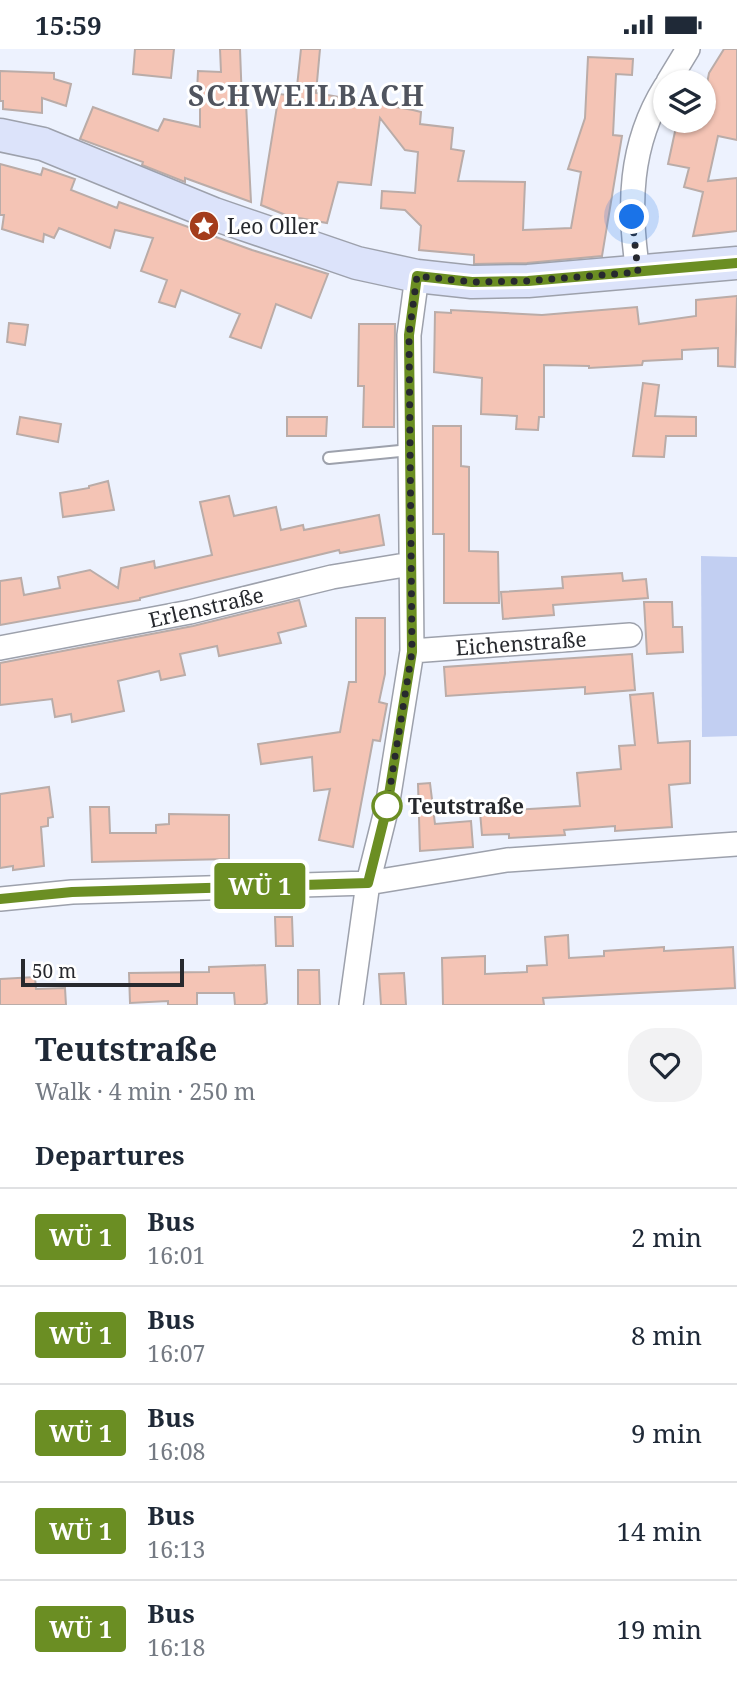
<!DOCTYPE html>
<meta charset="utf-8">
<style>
body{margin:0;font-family:"Noto Serif",serif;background:#f2f2f3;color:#1f2937;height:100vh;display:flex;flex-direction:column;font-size:26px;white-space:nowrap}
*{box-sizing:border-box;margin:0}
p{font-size:23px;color:#747a83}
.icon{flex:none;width:38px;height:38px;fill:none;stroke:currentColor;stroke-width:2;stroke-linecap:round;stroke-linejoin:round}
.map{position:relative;height:956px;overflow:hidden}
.panel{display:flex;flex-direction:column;background:#fff;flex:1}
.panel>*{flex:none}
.badge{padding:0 14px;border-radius:5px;font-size:24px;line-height:46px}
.controls{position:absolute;left:653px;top:21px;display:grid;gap:14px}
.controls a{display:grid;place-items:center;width:63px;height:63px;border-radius:50%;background:#fff;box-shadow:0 2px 5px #0004;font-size:35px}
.scale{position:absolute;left:21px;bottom:18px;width:163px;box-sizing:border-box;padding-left:7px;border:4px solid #27292e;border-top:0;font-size:19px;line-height:24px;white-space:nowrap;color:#27292e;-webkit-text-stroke:5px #fff;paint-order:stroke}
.you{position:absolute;width:35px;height:35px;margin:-18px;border:5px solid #fff;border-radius:50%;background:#1a73e8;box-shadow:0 0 0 10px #1a73e833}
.map>.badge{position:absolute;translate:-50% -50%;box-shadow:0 0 0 4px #fff}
h2{padding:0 35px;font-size:26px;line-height:63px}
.round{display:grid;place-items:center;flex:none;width:74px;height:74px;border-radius:28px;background:#f2f2f3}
.overview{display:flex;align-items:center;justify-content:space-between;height:119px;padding:0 35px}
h1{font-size:33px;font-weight:700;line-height:52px}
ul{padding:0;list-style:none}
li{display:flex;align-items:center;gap:21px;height:98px;padding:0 35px;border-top:2px solid #e0e1e3}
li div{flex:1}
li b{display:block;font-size:26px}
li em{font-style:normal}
li .badge{min-width:77px;font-weight:700;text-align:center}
.status{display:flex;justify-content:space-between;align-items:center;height:49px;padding:0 35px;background:#fff;direction:ltr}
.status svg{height:19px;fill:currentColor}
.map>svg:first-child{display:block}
.green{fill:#c2cff2}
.building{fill:#f4c4b5;stroke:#baaca8;stroke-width:2}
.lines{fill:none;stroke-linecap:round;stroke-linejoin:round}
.lane-casing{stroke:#9da1ac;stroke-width:14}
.street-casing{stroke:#9da1ac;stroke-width:26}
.secondary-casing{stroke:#9da1ac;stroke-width:35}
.lane{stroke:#fff;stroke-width:10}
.street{stroke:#fff;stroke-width:23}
.secondary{stroke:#dce3fa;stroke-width:32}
.line-casing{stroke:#fff;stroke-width:16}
.line{stroke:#6b8e23;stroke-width:10}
.walk{stroke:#27292e;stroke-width:7;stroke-dasharray:0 12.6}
.stop-dot{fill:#fff;stroke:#6b8e23;stroke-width:3.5}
.labels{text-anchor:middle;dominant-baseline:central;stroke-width:6;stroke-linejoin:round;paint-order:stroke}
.poi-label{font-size:21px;fill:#27292e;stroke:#fff;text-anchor:start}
.street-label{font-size:21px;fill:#27292e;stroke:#fff}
.stop-label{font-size:21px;font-weight:bold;fill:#27292e;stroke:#fff;text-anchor:start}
.district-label{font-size:28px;font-weight:bold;letter-spacing:2px;fill:#50545e;stroke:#fff}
</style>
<div class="status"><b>15:59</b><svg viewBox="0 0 49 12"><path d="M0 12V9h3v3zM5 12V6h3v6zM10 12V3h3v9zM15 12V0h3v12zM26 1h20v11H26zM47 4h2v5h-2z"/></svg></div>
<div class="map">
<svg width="737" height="956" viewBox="0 0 737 956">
<rect width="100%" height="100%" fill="#edf2fe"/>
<path class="green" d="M701 507 737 508V687L702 688Z"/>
<path class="building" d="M135 0H174L171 29 133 25Z
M220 0H240L242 54H246L251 153 185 129V133L142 116 143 113 80 90 93 58 158 82 164 70 200 78V43H197L198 22 221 23Z
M301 0H320L316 44 413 61 421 63 420 75 453 79 451 100 464 102 458 132 525 133 523 181 571 179 581 123 568 120 585 69 588 8 633 10 632 26 616 25 613 86 622 87 602 207 527 214 474 215V206L419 201 421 177 405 161 381 159 382 142 415 144 418 103 405 101 380 69 371 136 338 133 327 174 288 167 261 156 279 45 296 47Z
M724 0H737V91L718 87 708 132 737 129V182L693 187 703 143 684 138 689 119 668 115 676 78 682 79 684 72H704V50L709 24Z
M0 22 54 24V30L71 35 66 57 42 49V64L3 60V52H0Z
M0 115 41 126 43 119 75 130 71 141 117 159 119 153 252 201 328 225 311 269 276 255 261 299 230 288 240 265 181 241 175 258 159 253 167 231 141 222 153 189 115 181 110 199 59 179 54 189 44 185 43 193 2 180 4 166H0Z
M737 247 735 318 718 317V299L682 301V310L643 312 642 316 589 319V317L544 316V368H539L538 381 516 380 517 367 481 365 482 329 434 323 435 263 451 264V261L542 266 637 258 639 275 696 267V251Z
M9 274 28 276 25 296 7 293Z
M359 275H395L394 378H363L364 337H358Z
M643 334 659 336 655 367 696 368V387H666L664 408 633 407Z
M20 368 61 375 58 393 17 385Z
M287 368H327L326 387H287Z
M433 377H461V417L469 418V502L498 503 499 554H444V485H433Z
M108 432 114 461 63 468 60 444 89 439V437Z
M229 447 234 467 276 458 281 481 303 476 304 481 379 466 384 496 340 504 339 501 140 549V551L0 576V532L21 529 24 546 60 539 58 528 90 521 118 539 121 519 154 512 155 519 212 506 200 453Z
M622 524 623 532 646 530 648 549 553 556 554 566 503 570 501 543 563 539 562 528Z
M299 551 306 577 278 584 281 594 219 607 217 597 180 605 185 626 161 631 159 622 118 632 124 662 72 673 71 665 55 668 52 650 0 656V614L193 577Z
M644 553H672L673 578H682L683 603 647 605Z
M356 569H385V625L379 653 387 655 380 692 373 691 353 798 319 791 330 740 314 742 312 708 261 715 258 695 340 683 349 633H356Z
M632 605 635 641 585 645V638L446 647 444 618Z
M653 644 658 694 690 692V734L669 736 672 778 615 782V777L564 781 565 786 509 789V785L482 786 480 763 580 757 577 724 621 720 619 697 635 696 630 646Z
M430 734 435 775 471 772 473 798 420 802 418 735Z
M49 738 53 768 48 769V777L41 778 44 817 13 821V817L0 819V745Z
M90 758H109L110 784H156V776L169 775V765L229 766V810L92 813Z
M275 868H292L293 897H276Z
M568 886 569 909 604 907V902L664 898V902L733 898 735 939 543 949 544 956H443L442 909 485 907V925L527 923V917L547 916 545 888Z
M265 916 267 954 263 956H235L234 944H197V956H168V952L130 954 129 924 209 923V918Z
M298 921H319L320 956H298Z
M404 924 406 956H381L379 925Z
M35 928 36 940 65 939 66 956H0V930Z"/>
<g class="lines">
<g class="lane-casing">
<path id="lane" d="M329 409 410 401"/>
</g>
<g class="street-casing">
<path id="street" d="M668 33 688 0
M638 223C628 158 629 96 665 38
M0 599 190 563 332 528 411 515
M412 602 630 586
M0 850 72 843 368 834 507 811 737 795
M351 956 368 834 387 758 412 602 409 286 417 227"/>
</g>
<g class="secondary-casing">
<path id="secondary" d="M0 86 43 95 214 165 357 214 417 227 472 233 528 232 737 214"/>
</g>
<use href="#lane" class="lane"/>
<use href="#street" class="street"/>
<use href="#secondary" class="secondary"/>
</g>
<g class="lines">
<g class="line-casing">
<path id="line" d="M0 850 72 843 368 834 387 758 412 603 409 286 417 227 472 233 528 232 737 214"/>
</g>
<use href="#line" class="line"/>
<path class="walk" d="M387 757 412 603 409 286 417 227 472 233 528 232 638 223 632 168"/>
</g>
<defs>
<g id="sight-disc" transform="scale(1.575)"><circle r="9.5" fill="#a43d1c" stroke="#fff"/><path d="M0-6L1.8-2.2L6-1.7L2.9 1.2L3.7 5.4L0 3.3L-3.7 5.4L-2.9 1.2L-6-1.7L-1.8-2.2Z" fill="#fff"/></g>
</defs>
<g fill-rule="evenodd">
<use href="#sight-disc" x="204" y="177"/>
</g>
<circle class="stop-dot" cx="387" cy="757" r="14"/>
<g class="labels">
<g class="poi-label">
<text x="227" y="177">Leo Oller</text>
</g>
<g class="street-label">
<text transform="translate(206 558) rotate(-13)">Erlenstraße</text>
<text transform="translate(521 594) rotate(-4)">Eichenstraße</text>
</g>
<g class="stop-label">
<text x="408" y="757">Teutstraße</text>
</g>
<g class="district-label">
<text x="307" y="46">SCHWEILBACH</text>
</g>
</g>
</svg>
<div class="controls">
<a><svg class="icon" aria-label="layers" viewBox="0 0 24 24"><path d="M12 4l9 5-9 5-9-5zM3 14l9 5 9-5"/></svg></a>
</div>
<div class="scale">50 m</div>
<div class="you" style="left:632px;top:168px"></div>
<b class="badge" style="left:260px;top:837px;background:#6b8e23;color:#fff">WÜ 1</b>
</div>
<section class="panel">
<div class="overview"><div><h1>Teutstraße</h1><p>Walk · 4 min · 250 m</p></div><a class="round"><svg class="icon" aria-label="heart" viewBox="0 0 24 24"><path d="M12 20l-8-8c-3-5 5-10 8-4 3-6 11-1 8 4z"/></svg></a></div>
<h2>Departures</h2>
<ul>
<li><span class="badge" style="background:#6b8e23;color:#fff">WÜ 1</span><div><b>Bus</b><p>16:01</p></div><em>2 min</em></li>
<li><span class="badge" style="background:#6b8e23;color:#fff">WÜ 1</span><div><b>Bus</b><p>16:07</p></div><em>8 min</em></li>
<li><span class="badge" style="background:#6b8e23;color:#fff">WÜ 1</span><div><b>Bus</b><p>16:08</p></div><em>9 min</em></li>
<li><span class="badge" style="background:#6b8e23;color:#fff">WÜ 1</span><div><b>Bus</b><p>16:13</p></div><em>14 min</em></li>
<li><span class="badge" style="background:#6b8e23;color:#fff">WÜ 1</span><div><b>Bus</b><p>16:18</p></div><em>19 min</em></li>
</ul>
</section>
